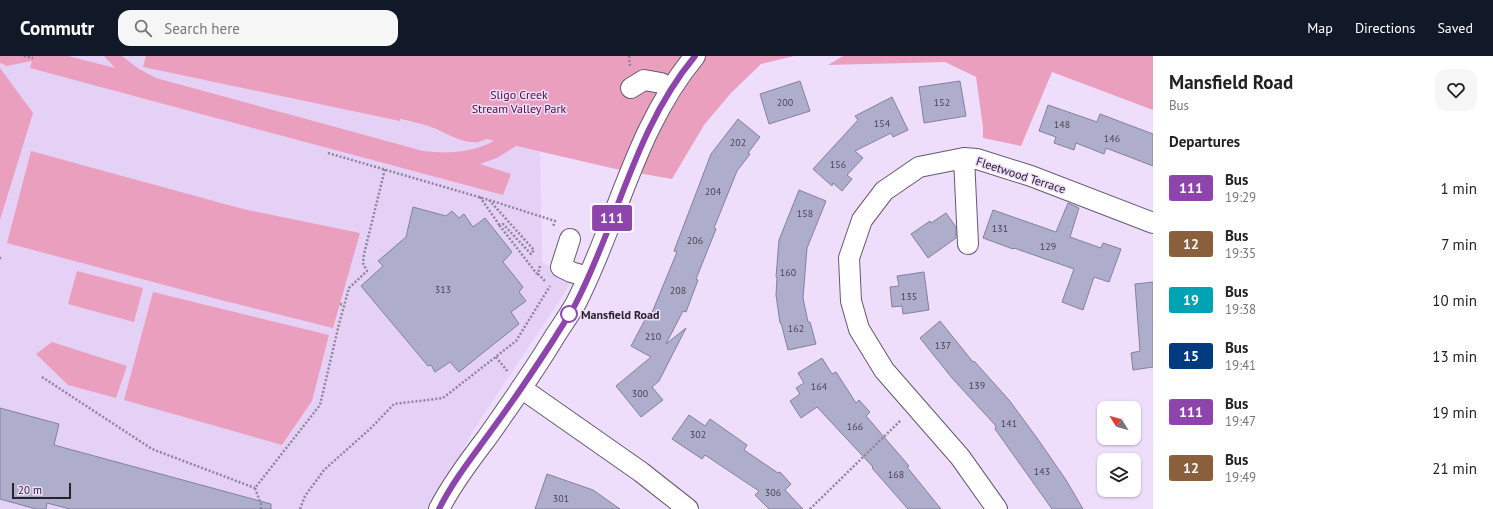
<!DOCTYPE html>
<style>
body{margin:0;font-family:"PT Sans",sans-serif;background:#f6f6f6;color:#222;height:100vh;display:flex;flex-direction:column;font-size:15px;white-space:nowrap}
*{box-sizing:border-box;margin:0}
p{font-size:13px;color:#767676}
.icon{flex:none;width:22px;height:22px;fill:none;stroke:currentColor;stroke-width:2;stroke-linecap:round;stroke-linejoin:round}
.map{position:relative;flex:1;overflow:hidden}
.details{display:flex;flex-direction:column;background:#fff;width:340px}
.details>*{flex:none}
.badge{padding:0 8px;border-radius:3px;font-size:14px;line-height:26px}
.needle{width:26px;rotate:307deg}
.controls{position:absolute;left:1097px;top:345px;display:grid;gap:8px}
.controls a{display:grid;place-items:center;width:44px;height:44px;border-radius:8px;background:#fff;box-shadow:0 1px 3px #0004;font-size:20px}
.scale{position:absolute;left:12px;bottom:10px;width:59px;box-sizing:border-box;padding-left:4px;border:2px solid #28222d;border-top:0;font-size:11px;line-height:14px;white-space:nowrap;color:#28222d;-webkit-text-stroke:3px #eeddfb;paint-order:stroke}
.map>.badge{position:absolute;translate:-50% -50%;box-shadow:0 0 0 2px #fff}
h2{padding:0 16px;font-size:15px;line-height:36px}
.round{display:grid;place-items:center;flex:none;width:42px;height:42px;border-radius:12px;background:#f6f6f6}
.overview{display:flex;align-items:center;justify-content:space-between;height:68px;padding:0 16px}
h1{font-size:19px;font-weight:700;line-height:30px}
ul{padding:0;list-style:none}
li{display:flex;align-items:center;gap:12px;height:56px;padding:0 16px}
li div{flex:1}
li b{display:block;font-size:15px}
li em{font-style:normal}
li .badge{min-width:44px;font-weight:700;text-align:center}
header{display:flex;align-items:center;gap:24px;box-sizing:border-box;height:56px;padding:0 20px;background:#111827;color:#fff}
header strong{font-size:19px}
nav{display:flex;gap:22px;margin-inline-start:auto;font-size:14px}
.search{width:280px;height:36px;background:#f6f6f6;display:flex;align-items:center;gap:10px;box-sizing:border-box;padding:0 14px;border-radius:12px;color:#767676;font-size:15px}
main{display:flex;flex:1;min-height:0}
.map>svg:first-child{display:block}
.built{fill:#e5d1f6}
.green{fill:#eb9fbe}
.building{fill:#afadcc;stroke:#82819e}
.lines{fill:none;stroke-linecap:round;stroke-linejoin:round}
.minor-casing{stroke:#665872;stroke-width:22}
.path{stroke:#8f8499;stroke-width:2.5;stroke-dasharray:2 2;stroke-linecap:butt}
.minor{stroke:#fff;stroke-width:20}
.line-casing{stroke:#fff;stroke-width:9}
.line{stroke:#8e44ad;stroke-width:6}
.stop-dot{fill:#fff;stroke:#8e44ad;stroke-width:2}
.labels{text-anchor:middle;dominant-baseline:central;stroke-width:3;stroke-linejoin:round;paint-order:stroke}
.number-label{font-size:10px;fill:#4a4555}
.park-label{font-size:12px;fill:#4e0a2e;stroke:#eeddfb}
.street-label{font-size:12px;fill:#28222d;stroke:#eeddfb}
.stop-label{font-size:12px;font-weight:bold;fill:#28222d;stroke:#eeddfb;text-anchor:start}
</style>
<header>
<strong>Commutr</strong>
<div class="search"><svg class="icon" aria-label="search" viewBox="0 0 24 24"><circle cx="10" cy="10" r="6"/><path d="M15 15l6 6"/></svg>Search here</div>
<nav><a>Map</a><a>Directions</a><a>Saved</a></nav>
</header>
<main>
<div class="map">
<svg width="1153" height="453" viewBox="0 0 1153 453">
<rect width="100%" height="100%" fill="#eeddfb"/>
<path class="built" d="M58 0H290L364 55 540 96 542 206 572 224 560 244 474 373 431 453H0V7L7 10Z"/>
<path class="green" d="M0 0H68L115 12 104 0H122L139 13 156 22 423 95C448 98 471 97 494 85L486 83C468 94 446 75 428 70 419 67 410 65 400 63V65L143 11 146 0H794L761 8 731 37 704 69 672 123 616 113 516 90 497 102 480 108 511 118 503 139 30 12 32 5 7 10 0 7Z
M843 0H1153V54L1052 16 1021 90 983 82V71L976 21 945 6 828 9Z
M0 12 33 57 0 164Z
M31 95 243 153 360 177 333 272 217 243 7 187Z
M77 215 143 232 134 266 68 248Z
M153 236 329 279 312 345 282 389 124 344Z
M52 286 127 310 116 342 68 329 36 298Z"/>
<path class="building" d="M800 25 810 55 769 68 760 38Z
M960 25 966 60 924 67 919 31Z
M892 41 908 74 893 81 891 77 855 95 863 102 847 119 852 123 842 135 833 127 832 130 813 113 858 64 855 60Z
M1048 49 1097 66 1100 58 1153 78V110L1106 92 1104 98 1076 87 1074 94 1054 87 1056 81 1039 75Z
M738 63 760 81 748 97 750 98 737 115 714 172 716 173 696 223 698 224 686 256 683 255 666 288 686 272 659 325 652 331 663 344 641 361 616 330 651 301 631 290 648 258 651 259 677 196 674 195 711 98Z
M799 134 826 145 807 192 803 242 808 266H810L816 288 788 294 781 267H780L776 239 777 221H776L779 184Z
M1068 147 1079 152 1070 181 1101 192 1103 187 1121 193 1109 226 1094 221 1083 254 1062 246 1074 213 1014 192 1013 193 983 182 993 154 1056 176Z
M413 151 446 160 452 155 459 162 464 158 473 171 485 162 512 196 503 206 523 231 519 236 526 245 511 256 519 268 459 316 450 306 435 316 431 309 428 310 361 230 383 210 378 205 406 181Z
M946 157 956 171V182L928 202 911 178 930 165 931 167Z
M924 216 929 254 903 258 902 250 892 251 890 231 899 230 897 220Z
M1153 226V311L1133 314 1131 297 1140 295 1135 228Z
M940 265 973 306 974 305 1009 344 1037 382 1066 424 1083 453H1052L995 373 996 370 952 322 920 282Z
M822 302 832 318 836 316 856 347 859 344 870 356 866 360 909 410 907 411 941 453H908L872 412 873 411 817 351 801 362 790 345 800 338 796 332 804 327 798 317Z
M0 352 59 368 54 389 271 448V453H70L47 447 46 453H36L0 443Z
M689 359 705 370 710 363 747 389 744 394 778 417 780 416 791 428 785 434 803 453H769L755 439 759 435 705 399 702 403 672 383Z
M547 418 593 434 620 453H535Z"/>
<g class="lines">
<g class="minor-casing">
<path id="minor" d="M631 32 644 24 661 27 671 33
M964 102 968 188
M570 183 561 211 571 216 588 221
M521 332 641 416 688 453
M439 453C452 428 469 405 486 383 510 349 534 315 555 280 562 269 570 258 576 247 618 165 635 72 695 0
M997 453 960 401 884 314 859 273 851 245 849 202 862 164 884 135 919 111 964 102 977 103 1031 120 1153 167"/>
</g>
<path class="path" d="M24 0 33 2
M629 0 630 10
M328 97 489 144 555 165 553 171
M480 141 500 170
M489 144 534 194 531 198 503 168 500 170 537 218
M0 202H1
M540 210 538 218 545 225
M340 248 344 249
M496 301 508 316
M42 321 152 393 255 432
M261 453V448L255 432 320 349 339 268 349 232 367 215 363 207 364 198 385 113
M300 453 305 440 324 414 371 372 394 348 443 342 516 285 550 230
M810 453 901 364"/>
<use href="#minor" class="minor"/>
</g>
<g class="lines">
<g class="line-casing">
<path id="line" d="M439 453C453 425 473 400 491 375 513 345 534 314 554 283 561 271 570 259 576 247 618 166 635 72 695 0"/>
</g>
<use href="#line" class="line"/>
</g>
<circle class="stop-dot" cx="569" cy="258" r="8"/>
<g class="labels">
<g class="number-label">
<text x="785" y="46">200</text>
<text x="942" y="46">152</text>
<text x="882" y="67">154</text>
<text x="1062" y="68">148</text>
<text x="1112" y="82">146</text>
<text x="738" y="86">202</text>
<text x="838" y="108">156</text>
<text x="713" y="135">204</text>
<text x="805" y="157">158</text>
<text x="1000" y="172">131</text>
<text x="695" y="184">206</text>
<text x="1048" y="190">129</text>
<text x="788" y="216">160</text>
<text x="443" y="233">313</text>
<text x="678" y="234">208</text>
<text x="909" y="240">135</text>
<text x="796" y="272">162</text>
<text x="653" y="280">210</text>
<text x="943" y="289">137</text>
<text x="977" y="329">139</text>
<text x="819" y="330">164</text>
<text x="640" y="337">300</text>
<text x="1009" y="367">141</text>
<text x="855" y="370">166</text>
<text x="698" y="378">302</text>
<text x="1042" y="415">143</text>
<text x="896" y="418">168</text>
<text x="773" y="436">306</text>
<text x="561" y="442">301</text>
</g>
<g class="park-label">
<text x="519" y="38">Sligo Creek<tspan x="519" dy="14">Stream Valley Park</tspan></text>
</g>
<g class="street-label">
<text transform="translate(1021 119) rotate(18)">Fleetwood Terrace</text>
</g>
<g class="stop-label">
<text x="581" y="258">Mansfield Road</text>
</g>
</g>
</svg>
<div class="controls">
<a><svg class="needle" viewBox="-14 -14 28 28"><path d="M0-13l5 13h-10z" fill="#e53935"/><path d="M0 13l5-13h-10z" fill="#767676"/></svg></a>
<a><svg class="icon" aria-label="layers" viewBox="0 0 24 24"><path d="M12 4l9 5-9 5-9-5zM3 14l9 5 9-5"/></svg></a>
</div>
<div class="scale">20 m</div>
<b class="badge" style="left:612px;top:162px;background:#8e44ad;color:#fff">111</b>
</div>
<section class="details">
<div class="overview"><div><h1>Mansfield Road</h1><p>Bus</p></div><a class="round"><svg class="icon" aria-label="heart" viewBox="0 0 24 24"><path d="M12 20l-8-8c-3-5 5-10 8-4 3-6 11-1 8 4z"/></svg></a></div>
<h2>Departures</h2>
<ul>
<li><span class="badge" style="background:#8e44ad;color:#fff">111</span><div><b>Bus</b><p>19:29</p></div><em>1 min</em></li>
<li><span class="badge" style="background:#8b5e3c;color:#fff">12</span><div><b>Bus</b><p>19:35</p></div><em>7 min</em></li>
<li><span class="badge" style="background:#00a3b4;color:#fff">19</span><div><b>Bus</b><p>19:38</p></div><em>10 min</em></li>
<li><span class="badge" style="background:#003b80;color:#fff">15</span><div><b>Bus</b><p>19:41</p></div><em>13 min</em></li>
<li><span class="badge" style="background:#8e44ad;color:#fff">111</span><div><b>Bus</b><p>19:47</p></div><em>19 min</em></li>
<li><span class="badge" style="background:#8b5e3c;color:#fff">12</span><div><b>Bus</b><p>19:49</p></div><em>21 min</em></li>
</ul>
</section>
</main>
